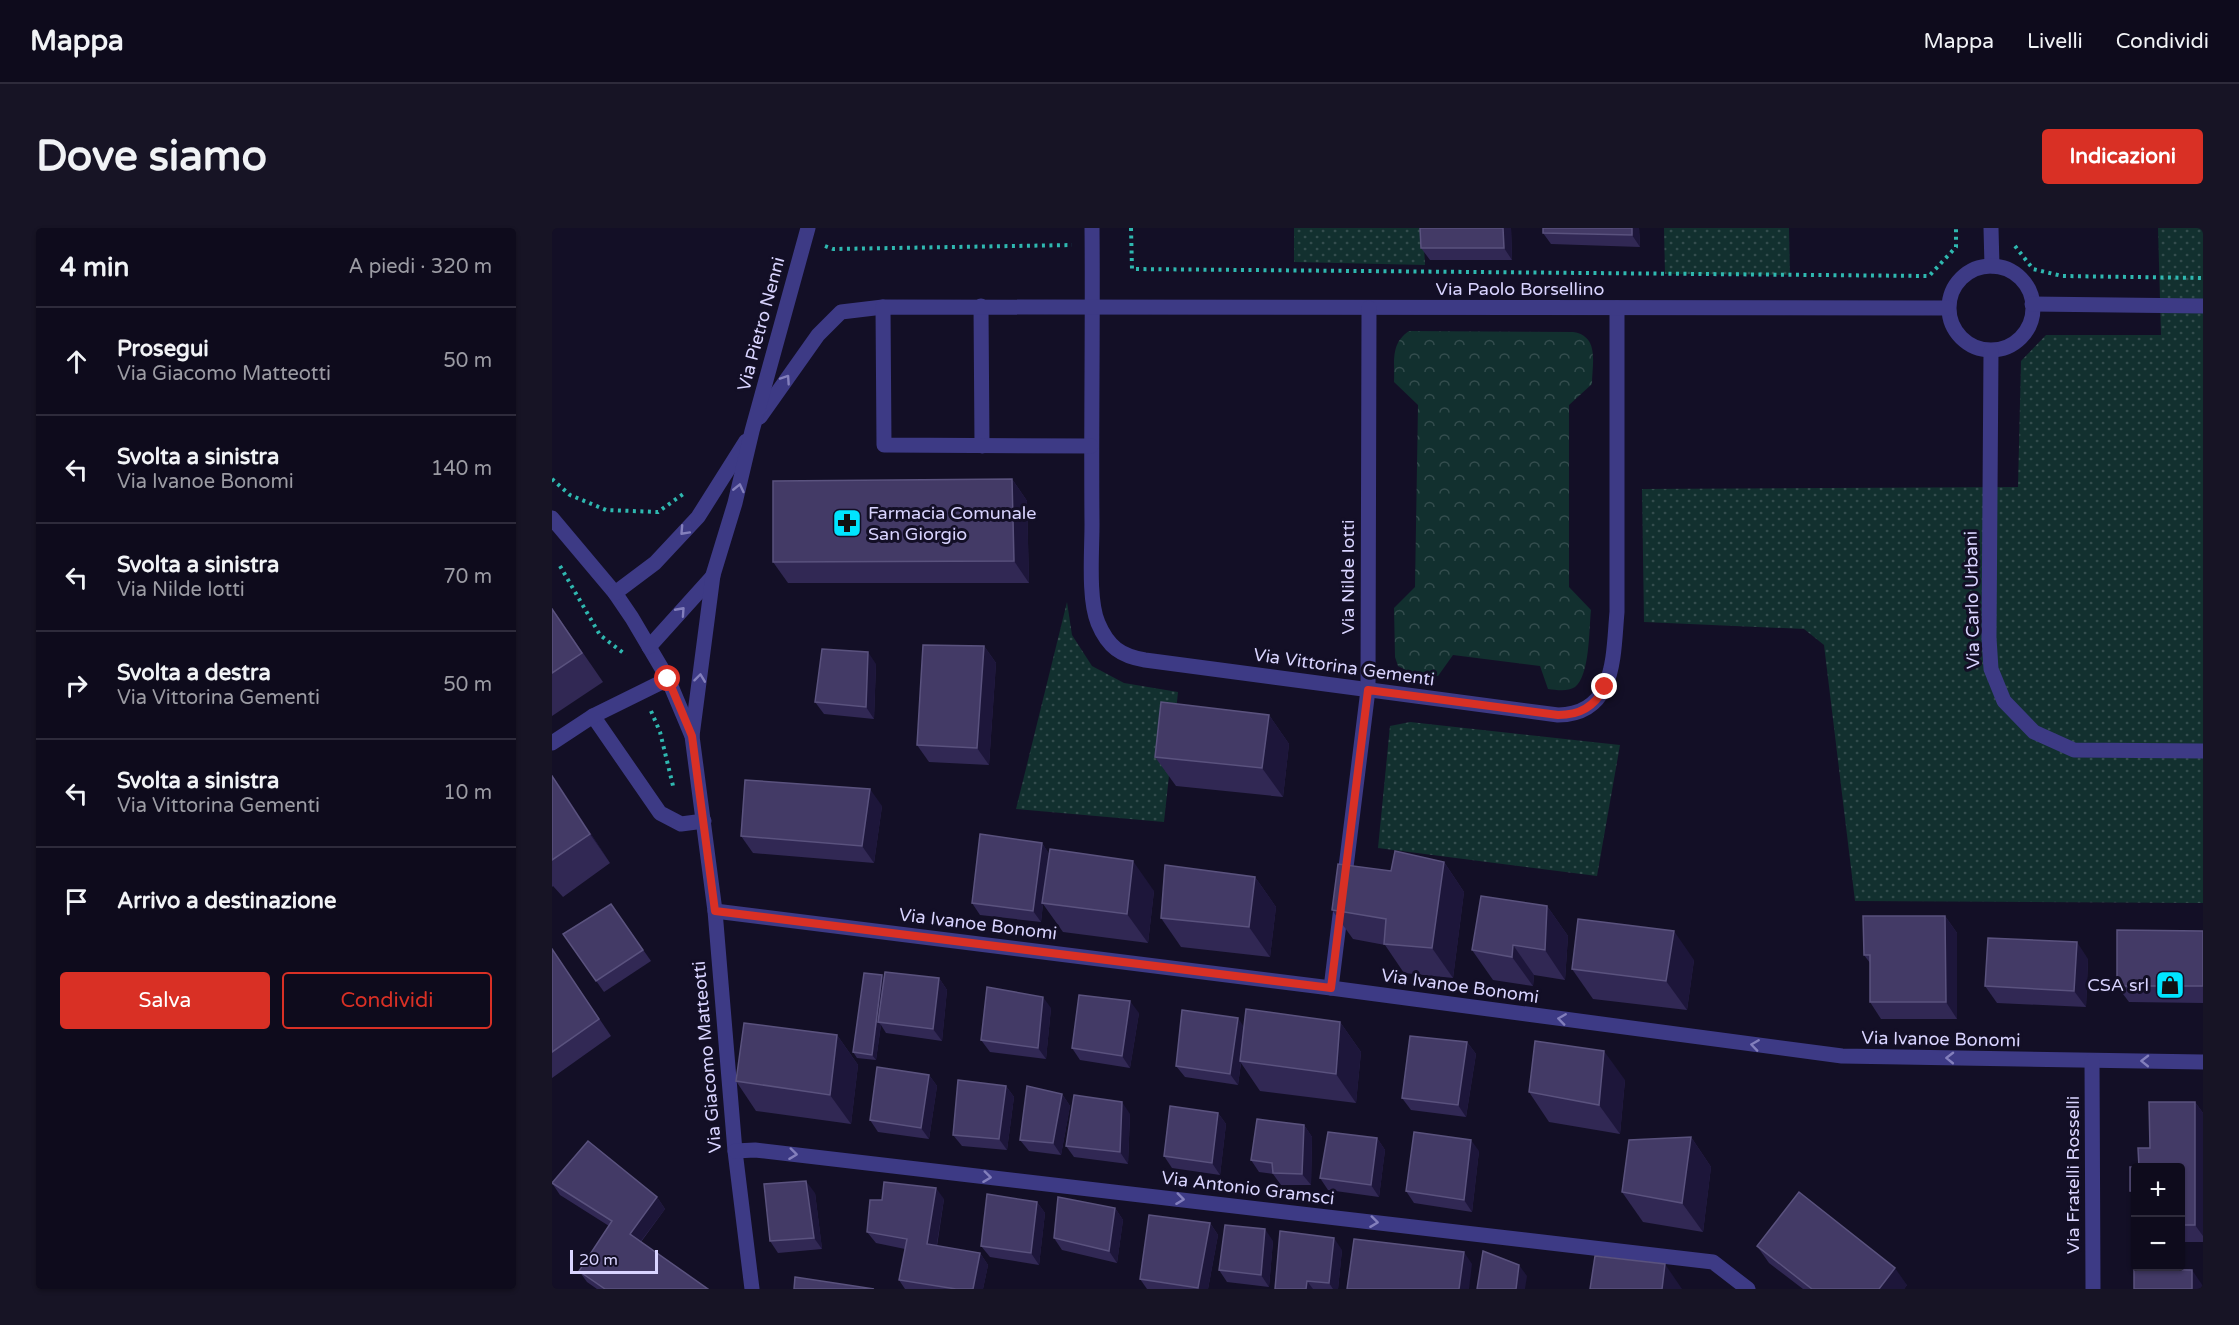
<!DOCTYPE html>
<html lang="it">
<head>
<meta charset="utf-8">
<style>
	:root { --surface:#0e0b1c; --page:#171425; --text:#f1f3f6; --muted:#9b9ba3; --line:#2e2b3b; --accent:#d93025 }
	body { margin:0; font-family:"Varela Round",sans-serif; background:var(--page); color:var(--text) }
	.controls { position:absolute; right:18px; bottom:18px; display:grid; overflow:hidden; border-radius:6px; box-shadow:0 2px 4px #0004 }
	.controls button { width:54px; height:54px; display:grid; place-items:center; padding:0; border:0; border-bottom:2px solid var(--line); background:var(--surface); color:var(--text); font:30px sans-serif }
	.scale { position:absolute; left:18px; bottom:15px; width:88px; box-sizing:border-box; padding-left:6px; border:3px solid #d9d4ff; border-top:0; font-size:16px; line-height:21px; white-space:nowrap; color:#d9d4ff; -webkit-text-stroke:4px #130f26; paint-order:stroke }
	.stop { position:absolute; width:18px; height:18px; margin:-14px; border:4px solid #d93025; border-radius:50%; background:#fff }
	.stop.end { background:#d93025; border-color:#fff; box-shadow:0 2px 6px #0008 }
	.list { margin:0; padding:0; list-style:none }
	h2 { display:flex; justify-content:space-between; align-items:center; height:78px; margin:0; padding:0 24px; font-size:26px }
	h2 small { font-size:20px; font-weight:400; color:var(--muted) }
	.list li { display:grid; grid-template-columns:39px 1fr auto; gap:18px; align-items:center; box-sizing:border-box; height:108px; padding:0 24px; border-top:2px solid var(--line) }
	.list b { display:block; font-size:22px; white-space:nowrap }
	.list p { margin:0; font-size:20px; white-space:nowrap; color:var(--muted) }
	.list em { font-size:20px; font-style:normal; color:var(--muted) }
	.actions { display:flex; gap:12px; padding:18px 24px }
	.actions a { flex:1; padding:14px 0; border:2px solid var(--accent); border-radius:6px; text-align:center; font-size:21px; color:var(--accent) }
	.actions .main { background:var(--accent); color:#fff }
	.icon { flex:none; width:33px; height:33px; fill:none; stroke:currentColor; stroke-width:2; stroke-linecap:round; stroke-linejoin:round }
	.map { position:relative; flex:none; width:1651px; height:1061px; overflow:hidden; border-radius:6px }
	header { display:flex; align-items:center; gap:36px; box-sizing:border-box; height:84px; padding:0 30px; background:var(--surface); border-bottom:2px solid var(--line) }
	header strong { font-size:28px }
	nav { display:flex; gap:33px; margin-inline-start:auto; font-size:21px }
	.intro { display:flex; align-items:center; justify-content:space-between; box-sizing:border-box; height:144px; padding:0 36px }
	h1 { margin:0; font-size:42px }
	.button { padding:15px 27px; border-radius:6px; background:var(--accent); color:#fff; font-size:21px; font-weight:700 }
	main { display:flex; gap:36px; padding:0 36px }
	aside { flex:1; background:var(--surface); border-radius:6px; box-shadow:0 2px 4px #0004 }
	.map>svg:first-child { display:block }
	.grass { fill:url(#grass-dots) }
	.forest { fill:url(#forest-crowns) }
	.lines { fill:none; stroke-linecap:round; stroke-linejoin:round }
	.path { stroke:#2fb8b0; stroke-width:4; stroke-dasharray:3 4.5; stroke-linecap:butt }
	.minor { stroke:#3d3a85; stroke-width:15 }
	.wall { fill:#312854 }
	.shaded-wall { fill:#1d163a }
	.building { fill:#433a66; stroke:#5a527e; stroke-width:1.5 }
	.oneway { stroke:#837fbc }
	.route { stroke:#d93025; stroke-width:8 }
	.labels { text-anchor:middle; stroke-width:6; stroke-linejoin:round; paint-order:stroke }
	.street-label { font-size:18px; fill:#d9d4ff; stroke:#130f26 }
	.poi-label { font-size:18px; fill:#d9d4ff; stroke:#130f26; text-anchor:start }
</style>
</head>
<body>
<header>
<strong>Mappa</strong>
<nav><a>Mappa</a><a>Livelli</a><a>Condividi</a></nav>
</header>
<div class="intro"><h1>Dove siamo</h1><a class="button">Indicazioni</a></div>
<main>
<aside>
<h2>4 min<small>A piedi · 320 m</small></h2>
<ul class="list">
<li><svg class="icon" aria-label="ahead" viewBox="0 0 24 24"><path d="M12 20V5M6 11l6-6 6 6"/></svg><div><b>Prosegui</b><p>Via Giacomo Matteotti</p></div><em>50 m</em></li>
<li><svg class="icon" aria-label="left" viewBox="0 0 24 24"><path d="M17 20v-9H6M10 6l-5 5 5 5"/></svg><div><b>Svolta a sinistra</b><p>Via Ivanoe Bonomi</p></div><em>140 m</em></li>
<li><svg class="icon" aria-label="left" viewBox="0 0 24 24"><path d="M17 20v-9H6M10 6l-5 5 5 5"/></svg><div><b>Svolta a sinistra</b><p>Via Nilde Iotti</p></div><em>70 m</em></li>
<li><svg class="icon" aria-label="right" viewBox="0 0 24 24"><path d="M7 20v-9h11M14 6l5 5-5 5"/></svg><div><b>Svolta a destra</b><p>Via Vittorina Gementi</p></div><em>50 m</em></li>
<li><svg class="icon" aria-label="left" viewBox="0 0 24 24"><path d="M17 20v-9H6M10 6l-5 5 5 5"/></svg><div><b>Svolta a sinistra</b><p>Via Vittorina Gementi</p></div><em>10 m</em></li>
<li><svg class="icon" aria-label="arrive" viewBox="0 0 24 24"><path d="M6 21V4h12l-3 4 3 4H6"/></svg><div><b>Arrivo a destinazione</b></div></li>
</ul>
<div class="actions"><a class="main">Salva</a><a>Condividi</a></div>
</aside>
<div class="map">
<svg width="1651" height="1061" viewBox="0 0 1651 1061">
	<defs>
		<pattern id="grass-dots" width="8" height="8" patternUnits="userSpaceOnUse" patternTransform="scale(1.5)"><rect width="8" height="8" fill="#12302f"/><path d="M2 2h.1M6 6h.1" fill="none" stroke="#344d4e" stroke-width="1.8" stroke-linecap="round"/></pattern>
		<pattern id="forest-crowns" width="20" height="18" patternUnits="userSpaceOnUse" patternTransform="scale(1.5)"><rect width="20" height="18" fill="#12302f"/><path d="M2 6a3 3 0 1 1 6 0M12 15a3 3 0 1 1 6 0" fill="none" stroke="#344d4e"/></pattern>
	</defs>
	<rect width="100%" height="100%" fill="#130f26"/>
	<!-- grass -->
	<g class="grass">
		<polygon points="742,0 871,0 873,37 742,34"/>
		<polygon points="1112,0 1237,0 1238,47 1113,46"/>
		<polygon points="1606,0 1651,0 1651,675 1303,673 1272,417 1252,401 1092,394 1090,261 1466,259 1469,133 1494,107 1609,107"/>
		<polygon points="515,374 520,407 540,438 572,455 626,464 612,594 464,581"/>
		<polygon points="858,494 1068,517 1045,648 826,620 838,498"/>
	</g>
	<!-- forest -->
	<path class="forest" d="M857,103l164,1c27,4 19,32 19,52l-23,21v182l22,23c-2,18 -1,66 -16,77 -8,5 -18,3 -27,2l-8,-23 -87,-11 -15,21 -28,-4 -12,-6 -3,-9 -1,-49 21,-21 3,-182 -24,-23c1,-21 -4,-38 15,-51z"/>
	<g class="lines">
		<!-- path -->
		<g class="path">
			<polyline points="579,0 580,41 1377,48 1404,19 1404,0"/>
			<polyline points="273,18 281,21 520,17"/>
			<polyline points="1463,18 1481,41 1510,48 1651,50"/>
			<polyline points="0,251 18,267 54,282 106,284 134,264"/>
			<polyline points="8,338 48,407 74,427"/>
			<polyline points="99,483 108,504 122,562"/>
		</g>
		<!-- minor -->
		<g class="minor">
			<path d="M540,0c1,99 -1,197 0,296 0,28 -4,75 6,99 10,24 23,33 47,37l413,55c58,-1 55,-59 59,-103v-304"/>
			<polyline points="1439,0 1440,38"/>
			<circle cx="1439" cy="80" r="42"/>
			<polyline points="1480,76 1651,78"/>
			<polyline points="429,78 430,218"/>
			<polyline points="1439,123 1437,410 1439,441 1452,473 1482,504 1522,522 1651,523"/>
			<polyline points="208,189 266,107 289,84 331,79"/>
			<polyline points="539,218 332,217 331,79 1396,80"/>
			<polyline points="0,290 63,365 80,390 116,451 140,508 163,683 183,923 200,1061"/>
			<polyline points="63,365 103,335 146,289 194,213"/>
			<polyline points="97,419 161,348"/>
			<polyline points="41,488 108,585 129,596 152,593"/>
			<polyline points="140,508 161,347 183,275 200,203 256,0"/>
			<polyline points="0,515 41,488 116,451"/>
			<polyline points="163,683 779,760 1290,828 1651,834"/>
			<polyline points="779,760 816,462 817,80"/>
			<polyline points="1540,833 1541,1061"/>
			<polyline points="183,923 203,922 1161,1034 1196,1061"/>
		</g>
	</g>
	<!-- wall -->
	<g class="wall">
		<polygon points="959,0 960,32 878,32 869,20"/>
		<polygon points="1087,0 1088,19 999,16 991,5"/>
		<polygon points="460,251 475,273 477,355 236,355 221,334"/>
		<polygon points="0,380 51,454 0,488"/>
		<polygon points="432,418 444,435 437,537 377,534 365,517"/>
		<polygon points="324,436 322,491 272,486 263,474"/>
		<polygon points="717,487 737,516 731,569 624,558 603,529"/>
		<polygon points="0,547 58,635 11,669 1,658 0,659"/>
		<polygon points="330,578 322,635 201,625 189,608"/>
		<polygon points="490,615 497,626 602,663 596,715 511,704 491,676 489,694 428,687 420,675"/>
		<polygon points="892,634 912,664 901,750 852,745 833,717 801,711 780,682 839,643"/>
		<polygon points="703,649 724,679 718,729 629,719 609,690"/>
		<polygon points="59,676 99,733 52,764 11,706"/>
		<polygon points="995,678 1016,708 1013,752 982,747 981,758 941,752 920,722"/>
		<polygon points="1393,688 1405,705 1405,791 1329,791 1318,774 1318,735 1312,727"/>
		<polygon points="1651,703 1651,775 1577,774 1565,758"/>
		<polygon points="0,721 59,808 0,850"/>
		<polygon points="1536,731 1534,779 1445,775 1433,758"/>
		<polygon points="1142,732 1135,782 1041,771 1020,741"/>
		<polygon points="387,750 395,762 390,813 334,805 329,797 324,832 305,830 301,824 332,751"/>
		<polygon points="499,780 494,831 438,824 429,812"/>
		<polygon points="587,785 578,840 528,832 520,820"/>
		<polygon points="788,794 809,824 804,875 708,863 689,835 686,857 633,849 624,838 692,799"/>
		<polygon points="285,807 306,837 299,896 204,883 184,853"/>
		<polygon points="915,814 924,826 914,889 859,882 850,870"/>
		<polygon points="377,847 385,858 377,911 326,904 318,892"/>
		<polygon points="1073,852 1068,906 997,894 977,864"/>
		<polygon points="454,858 462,869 455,922 410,918 401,907"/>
		<polygon points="510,866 518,878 509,927 477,923 468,912"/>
		<polygon points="1643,874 1651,885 1651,1014 1629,1014 1629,939 1584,970 1578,963 1587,939 1598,920"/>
		<polygon points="666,885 674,896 668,947 620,940 612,928"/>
		<polygon points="578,886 576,936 522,929 514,918"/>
		<polygon points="752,897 760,909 759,957 729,957 721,946 707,944 699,932"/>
		<polygon points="1139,909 1159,939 1151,1004 1091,994 1070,964"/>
		<polygon points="825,910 833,922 827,969 776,962 768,950"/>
		<polygon points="927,923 920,984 862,975 854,963"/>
		<polygon points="0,955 105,969 113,981 89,1014 156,1061 45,1061 35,1054 27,1043 57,998 8,967"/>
		<polygon points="263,965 270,1021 226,1025 218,1013"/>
		<polygon points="392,971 385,1018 428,1025 436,1037 431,1061 353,1061 347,1052 353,1021 324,1015 315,1004"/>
		<polygon points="485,974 493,985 487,1037 438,1029 429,1018"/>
		<polygon points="563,980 571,992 565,1035 510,1022 502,1010"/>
		<polygon points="658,995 666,1007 656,1061 595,1061 588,1051"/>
		<polygon points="721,1013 717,1059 675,1054 667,1042"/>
		<polygon points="1205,1018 1355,1057 1352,1061 1251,1061 1217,1035"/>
		<polygon points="790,1022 786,1061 723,1061"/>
	</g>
	<!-- shaded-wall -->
	<g class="shaded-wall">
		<polygon points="951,0 959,0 960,32 952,20"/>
		<polygon points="1080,0 1087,0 1088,19 1080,7"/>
		<polygon points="460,251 475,273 477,355 462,333"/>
		<polygon points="432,418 444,435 437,537 425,520"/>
		<polygon points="316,424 324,436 322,491 314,479"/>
		<polygon points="717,487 737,516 731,569 710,540"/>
		<polygon points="0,547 8,558 58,635 38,606 0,548"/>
		<polygon points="318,561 330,578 322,635 310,618"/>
		<polygon points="490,615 498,627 490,675 491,676 489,694 481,683"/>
		<polygon points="581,633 602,663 596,715 575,686"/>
		<polygon points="892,634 912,664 901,750 880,720"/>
		<polygon points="703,649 724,679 718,729 697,699"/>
		<polygon points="995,678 1016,708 1013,752 993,722"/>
		<polygon points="1393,688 1405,705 1405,791 1394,774"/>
		<polygon points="1122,703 1142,732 1135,782 1114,753"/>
		<polygon points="1525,714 1536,731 1534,779 1522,763"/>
		<polygon points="961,717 982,747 981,758 960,729"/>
		<polygon points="330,747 334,753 326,794 329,797 324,832 320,827"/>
		<polygon points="387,750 395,762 390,813 381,801"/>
		<polygon points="491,769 499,780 494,831 486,820"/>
		<polygon points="578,773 587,785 578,840 570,828"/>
		<polygon points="686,790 694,802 688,833 689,835 686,857 678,846"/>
		<polygon points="788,794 809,824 804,875 784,846"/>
		<polygon points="285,807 306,837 299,896 278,867"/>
		<polygon points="915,814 924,826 914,889 906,877"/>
		<polygon points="1052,823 1073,852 1068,906 1047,877"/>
		<polygon points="377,847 385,858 377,911 369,900"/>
		<polygon points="454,858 462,869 455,922 447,911"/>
		<polygon points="510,866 518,878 509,927 501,915"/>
		<polygon points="570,874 578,886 576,936 568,924"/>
		<polygon points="1643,874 1651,885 1651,1008 1643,997"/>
		<polygon points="666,885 674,896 668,947 660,935"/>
		<polygon points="752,897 760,909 759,957 750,946"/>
		<polygon points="1139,909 1159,939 1151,1004 1130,975"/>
		<polygon points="825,910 833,922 827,969 819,957"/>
		<polygon points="919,912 927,923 920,984 912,972"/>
		<polygon points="254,953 263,965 270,1021 262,1010"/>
		<polygon points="384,960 392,971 383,1027 375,1016"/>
		<polygon points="105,969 113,981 86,1017 78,1006"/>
		<polygon points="485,974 493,985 487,1037 479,1025"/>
		<polygon points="563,980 571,992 565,1035 557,1023"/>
		<polygon points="658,995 666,1007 656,1061 647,1061 646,1060"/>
		<polygon points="713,1001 721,1013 717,1059 709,1047"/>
		<polygon points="782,1010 790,1022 786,1061 781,1061 777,1055"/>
		<polygon points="912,1024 920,1036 917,1061 907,1061"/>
		<polygon points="428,1025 436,1037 431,1061 421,1061"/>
		<polygon points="1113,1036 1130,1061 1110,1061"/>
		<polygon points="967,1037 975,1048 973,1061 964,1061"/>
		<polygon points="1343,1040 1355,1057 1352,1061 1327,1061"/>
		<polygon points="1640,1042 1651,1058 1651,1061 1640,1061"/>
		<polygon points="755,1053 761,1061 754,1061"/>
	</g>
	<!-- building -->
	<g class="building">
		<polygon points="868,0 951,0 952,20 869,20"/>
		<polygon points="991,0 1080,0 1080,7 991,5"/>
		<polygon points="460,251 462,333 221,334 221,253"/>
		<polygon points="0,381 30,425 0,445"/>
		<polygon points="371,417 432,418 425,520 365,517"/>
		<polygon points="270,421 316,424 314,479 263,474"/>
		<polygon points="609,474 717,487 710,540 603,529"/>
		<polygon points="0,548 38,606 0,632"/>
		<polygon points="193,552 318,561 310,618 189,608"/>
		<polygon points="428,606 490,615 481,683 420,675"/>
		<polygon points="498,621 581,633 575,686 490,675"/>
		<polygon points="843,623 892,634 880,720 832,716 834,691 780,682 786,636 839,643"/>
		<polygon points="613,637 703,649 697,699 609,690"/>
		<polygon points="929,668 995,678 993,722 961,717 960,729 920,722"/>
		<polygon points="59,676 91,722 44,753 11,706"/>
		<polygon points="1311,688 1393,688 1394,774 1318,774 1318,727 1312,727"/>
		<polygon points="1026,691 1122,703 1114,753 1020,741"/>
		<polygon points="1565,702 1651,703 1651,758 1565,758"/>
		<polygon points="1436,710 1525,714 1522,763 1433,758"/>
		<polygon points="0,721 47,791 0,824"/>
		<polygon points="333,744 387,750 381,801 326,794"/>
		<polygon points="312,745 330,747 320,827 301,824"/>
		<polygon points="435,759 491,769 486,820 429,812"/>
		<polygon points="527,767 578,773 570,828 520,820"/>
		<polygon points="694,781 788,794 784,846 688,833"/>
		<polygon points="630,782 686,790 678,846 624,838"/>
		<polygon points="192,795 285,807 278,867 184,853"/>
		<polygon points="858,808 915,814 906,877 850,870"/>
		<polygon points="983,813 1052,823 1047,877 977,864"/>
		<polygon points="325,839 377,847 369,900 318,892"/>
		<polygon points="406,852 454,858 447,911 401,907"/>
		<polygon points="475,858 510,866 501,915 468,912"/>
		<polygon points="522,867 570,874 568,924 514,918"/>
		<polygon points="1597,874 1643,874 1643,997 1629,997 1629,939 1584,939 1584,963 1578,963 1578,939 1587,939 1586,920 1598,920"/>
		<polygon points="618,878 666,885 660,935 612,928"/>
		<polygon points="705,891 752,897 750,946 721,945 720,935 699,932"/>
		<polygon points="776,904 825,910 819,957 768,950"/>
		<polygon points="862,904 919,912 912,972 854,963"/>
		<polygon points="1139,909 1130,975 1070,964 1077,912"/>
		<polygon points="36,913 105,969 78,1006 156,1061 53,1061 27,1043 60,993 0,955"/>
		<polygon points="254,953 262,1010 218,1013 212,956"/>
		<polygon points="332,954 384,960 375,1016 428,1025 421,1061 404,1061 347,1052 355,1011 315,1004 318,972 330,972"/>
		<polygon points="1247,964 1343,1040 1327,1061 1260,1061 1205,1018"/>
		<polygon points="435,966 485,974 479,1025 429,1018"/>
		<polygon points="506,969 563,980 557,1023 502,1010"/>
		<polygon points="597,987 658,995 646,1060 588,1051"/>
		<polygon points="673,997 713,1001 709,1047 667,1042"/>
		<polygon points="728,1003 782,1010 777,1055 755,1053 754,1061 723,1061"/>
		<polygon points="802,1011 912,1024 907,1061 795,1061"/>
		<polygon points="931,1023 967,1037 964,1061 925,1061"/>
		<polygon points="1043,1028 1113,1036 1110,1061 1038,1061"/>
		<polygon points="1582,1041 1640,1042 1640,1061 1582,1061"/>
		<polygon points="243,1049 322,1061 242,1061"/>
	</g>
	<!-- one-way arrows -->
	<defs><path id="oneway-chevron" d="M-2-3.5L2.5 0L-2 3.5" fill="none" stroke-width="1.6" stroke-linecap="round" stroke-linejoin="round" transform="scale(1.5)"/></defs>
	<g class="oneway">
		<use href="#oneway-chevron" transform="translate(234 151) rotate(-56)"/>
		<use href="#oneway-chevron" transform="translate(187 260) rotate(-77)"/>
		<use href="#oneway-chevron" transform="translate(132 303) rotate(133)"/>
		<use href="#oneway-chevron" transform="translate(129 383) rotate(-48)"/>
		<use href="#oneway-chevron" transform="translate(148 450) rotate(-83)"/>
		<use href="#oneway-chevron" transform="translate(1010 791) rotate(-172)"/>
		<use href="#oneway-chevron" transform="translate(1203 817) rotate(-172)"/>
		<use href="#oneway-chevron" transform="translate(1398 830) rotate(-179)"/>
		<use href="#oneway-chevron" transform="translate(1593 833) rotate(-179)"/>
		<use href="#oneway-chevron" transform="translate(241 926) rotate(7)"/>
		<use href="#oneway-chevron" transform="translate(435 949) rotate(7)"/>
		<use href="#oneway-chevron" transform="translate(628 971) rotate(7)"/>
		<use href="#oneway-chevron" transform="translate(822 994) rotate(7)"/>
	</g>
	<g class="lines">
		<!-- route -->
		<path class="route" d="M116,451l24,57 23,175 616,77 37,-298 190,25c22,0 36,-8 47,-28"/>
	</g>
	<!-- icons -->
	<defs>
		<g id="pharmacy-square" transform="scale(1.5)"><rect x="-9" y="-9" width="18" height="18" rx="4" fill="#00e5ff" stroke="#130f26"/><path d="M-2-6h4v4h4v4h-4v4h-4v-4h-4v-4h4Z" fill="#111"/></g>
		<g id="shop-square" transform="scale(1.5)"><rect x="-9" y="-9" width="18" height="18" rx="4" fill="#00e5ff" stroke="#130f26"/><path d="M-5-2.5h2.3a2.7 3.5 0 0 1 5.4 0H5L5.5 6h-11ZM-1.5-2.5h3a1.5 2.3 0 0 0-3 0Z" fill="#111"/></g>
	</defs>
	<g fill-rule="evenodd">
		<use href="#pharmacy-square" x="295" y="295"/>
		<use href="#shop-square" x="1618" y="757"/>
	</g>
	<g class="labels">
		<!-- street labels -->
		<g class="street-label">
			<text x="968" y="67">Via Paolo Borsellino</text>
			<text transform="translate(209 96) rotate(-75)" y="6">Via Pietro Nenni</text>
			<text transform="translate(796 349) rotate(-90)" y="6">Via Nilde Iotti</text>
			<text transform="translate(1420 372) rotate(-91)" y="6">Via Carlo Urbani</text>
			<text transform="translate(792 439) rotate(8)" y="6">Via Vittorina Gementi</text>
			<text transform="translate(426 696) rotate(7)" y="6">Via Ivanoe Bonomi</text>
			<text transform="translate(908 758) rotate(8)" y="6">Via Ivanoe Bonomi</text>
			<text transform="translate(1389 811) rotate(1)" y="6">Via Ivanoe Bonomi</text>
			<text transform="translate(155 829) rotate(-95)" y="6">Via Giacomo Matteotti</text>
			<text transform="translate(1521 947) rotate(-90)" y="6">Via Fratelli Rosselli</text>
			<text transform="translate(696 960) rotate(7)" y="6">Via Antonio Gramsci</text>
		</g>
		<!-- poi labels -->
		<g class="poi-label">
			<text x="316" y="291">Farmacia Comunale<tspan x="316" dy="21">San Giorgio</tspan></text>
			<text x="1597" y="763" text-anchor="end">CSA srl</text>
		</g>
	</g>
</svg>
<div class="controls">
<button>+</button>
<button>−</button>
</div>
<div class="scale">20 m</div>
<div class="stop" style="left:116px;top:451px"></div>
<div class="stop end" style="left:1053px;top:459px"></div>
</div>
</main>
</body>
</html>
